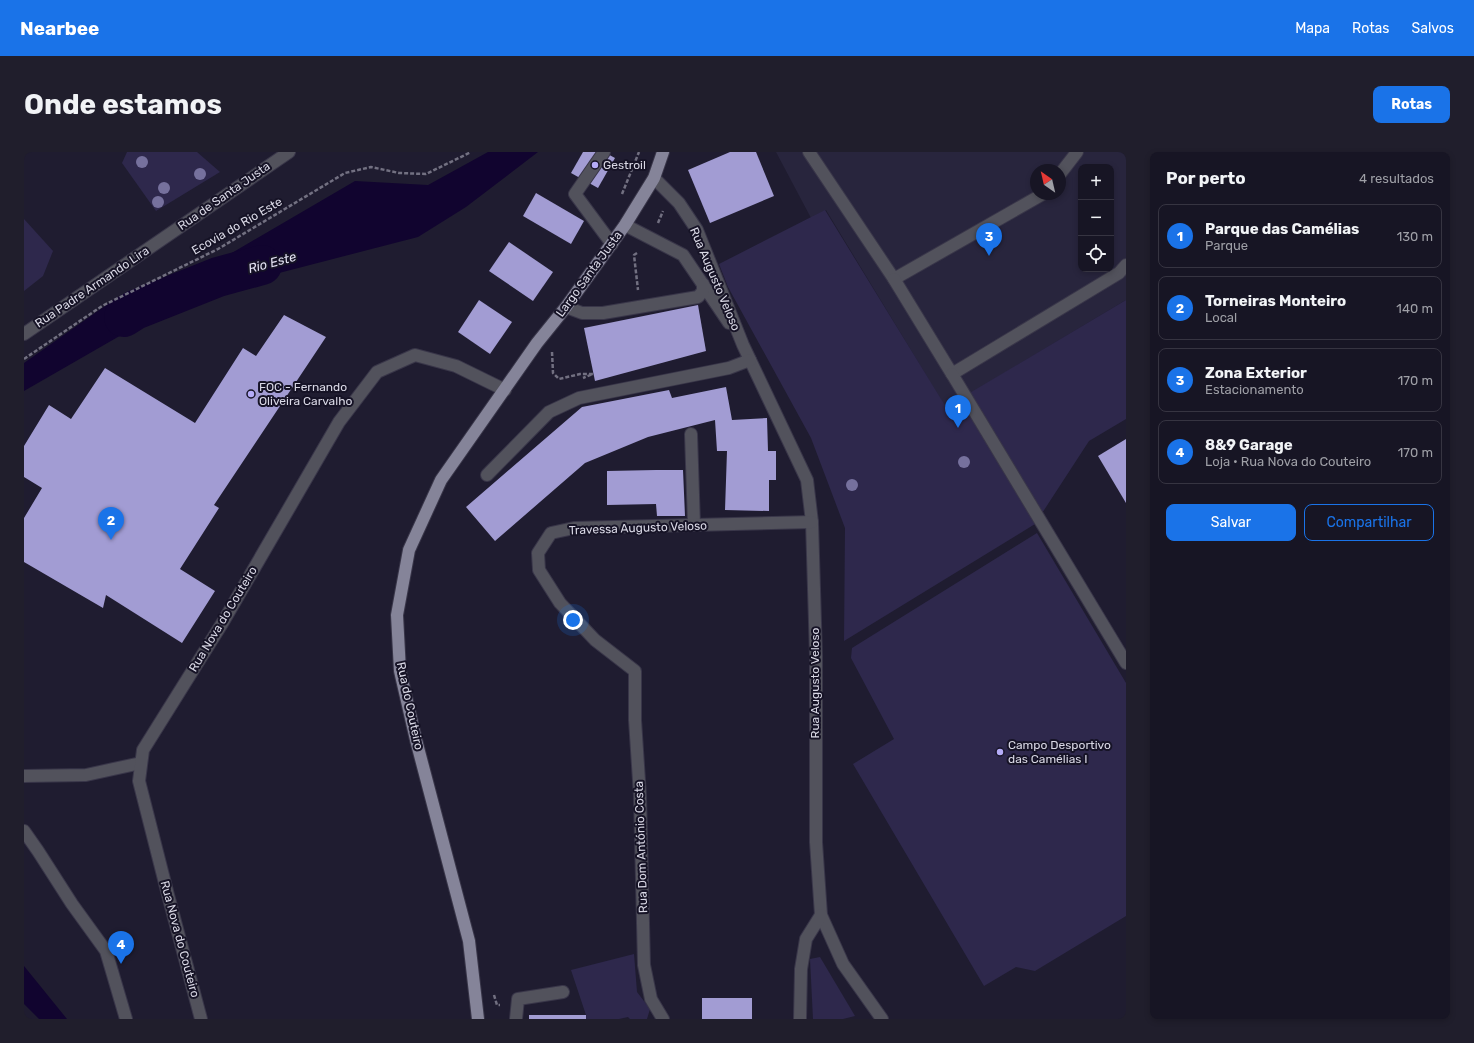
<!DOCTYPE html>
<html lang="pt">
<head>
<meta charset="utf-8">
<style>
	:root { --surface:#171524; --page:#201e2c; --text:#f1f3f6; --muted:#9e9fa6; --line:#363441; --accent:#1a73e8 }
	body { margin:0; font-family:Rubik,sans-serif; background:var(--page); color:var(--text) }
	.controls { position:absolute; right:12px; top:12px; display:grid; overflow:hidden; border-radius:8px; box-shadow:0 2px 6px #0003 }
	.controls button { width:36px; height:36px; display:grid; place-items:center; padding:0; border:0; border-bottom:1px solid var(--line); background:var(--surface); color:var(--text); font:20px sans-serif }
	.compass { position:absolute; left:1006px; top:12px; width:36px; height:36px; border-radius:50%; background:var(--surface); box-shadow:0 2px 6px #0003; rotate:326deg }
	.you { position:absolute; left:549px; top:468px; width:14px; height:14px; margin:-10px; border:3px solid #fff; border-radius:50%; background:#1a73e8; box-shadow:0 0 0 6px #1a73e833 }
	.badge { display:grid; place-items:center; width:26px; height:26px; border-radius:50%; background:var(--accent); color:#fff; font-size:13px; font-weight:700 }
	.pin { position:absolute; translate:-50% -33px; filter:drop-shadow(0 1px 2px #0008) }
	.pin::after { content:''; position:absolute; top:21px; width:14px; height:12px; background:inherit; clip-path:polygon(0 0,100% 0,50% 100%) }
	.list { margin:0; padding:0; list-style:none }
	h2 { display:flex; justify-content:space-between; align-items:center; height:52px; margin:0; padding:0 16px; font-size:17px }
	h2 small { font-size:13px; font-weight:400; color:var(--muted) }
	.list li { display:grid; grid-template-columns:26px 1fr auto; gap:12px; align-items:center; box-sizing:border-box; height:64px; margin:0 8px 8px; padding:0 8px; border:1px solid var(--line); border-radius:8px }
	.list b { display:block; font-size:15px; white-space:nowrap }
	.list p { margin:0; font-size:13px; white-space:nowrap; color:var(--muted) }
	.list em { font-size:13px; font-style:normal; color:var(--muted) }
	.actions { display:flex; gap:8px; padding:12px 16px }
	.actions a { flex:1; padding:9px 0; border:1px solid var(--accent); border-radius:8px; text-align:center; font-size:14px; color:var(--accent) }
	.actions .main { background:var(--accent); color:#fff }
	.icon { flex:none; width:22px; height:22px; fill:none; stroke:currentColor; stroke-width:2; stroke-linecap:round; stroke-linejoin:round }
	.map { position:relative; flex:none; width:1102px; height:867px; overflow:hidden; border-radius:8px }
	header { display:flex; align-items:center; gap:24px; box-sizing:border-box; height:56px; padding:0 20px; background:var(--accent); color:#fff }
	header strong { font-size:19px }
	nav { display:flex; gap:22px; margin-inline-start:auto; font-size:14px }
	.intro { display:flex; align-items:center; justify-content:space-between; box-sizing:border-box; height:96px; padding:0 24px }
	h1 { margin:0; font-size:28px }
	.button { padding:10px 18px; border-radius:8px; background:var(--accent); color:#fff; font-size:14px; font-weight:700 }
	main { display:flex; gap:24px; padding:0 24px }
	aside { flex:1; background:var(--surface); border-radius:8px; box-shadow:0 2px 6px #0003 }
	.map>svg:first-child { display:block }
	.built { fill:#28253d; fill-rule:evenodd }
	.green { fill:#2e284c }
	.water { fill:#11042f }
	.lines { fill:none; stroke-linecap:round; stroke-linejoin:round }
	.river { stroke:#11042f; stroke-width:40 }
	.building { fill:#a29cd3 }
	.minor-casing { stroke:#393649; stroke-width:14 }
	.major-casing { stroke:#393649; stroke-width:14 }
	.path { stroke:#727081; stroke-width:2.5; stroke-dasharray:4 2; stroke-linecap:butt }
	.minor { stroke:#52525c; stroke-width:12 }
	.major { stroke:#858499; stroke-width:12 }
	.tree { fill:#76719d }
	.poi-dot { fill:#b5acf8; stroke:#161326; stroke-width:1.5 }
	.labels { text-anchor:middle; stroke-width:4; stroke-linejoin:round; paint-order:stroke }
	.poi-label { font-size:12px; fill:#d9d8e5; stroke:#161326; text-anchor:start }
	.street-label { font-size:12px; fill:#d9d8e5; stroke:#161326 }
	.water-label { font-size:13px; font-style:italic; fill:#e2e1f1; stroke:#161326 }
</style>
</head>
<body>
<header>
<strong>Nearbee</strong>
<nav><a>Mapa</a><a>Rotas</a><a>Salvos</a></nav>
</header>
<div class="intro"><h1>Onde estamos</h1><a class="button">Rotas</a></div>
<main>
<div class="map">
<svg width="1102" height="867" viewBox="0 0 1102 867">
	<rect width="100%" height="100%" fill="#1f1c30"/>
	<!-- built -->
	<path class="built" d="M752,0h350v148l-180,108 -120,-198 -15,8zM1057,15h30v102h-30zM1012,18h24v24h-24z"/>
	<!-- green -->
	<g class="green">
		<polygon points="103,0 173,0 196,20 132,59 98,11"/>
		<polygon points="801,58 922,255 1102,148 1102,267 1065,289 1011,372 820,489 821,376 787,286 704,135 695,112"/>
		<polygon points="0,67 29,99 19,124 0,139"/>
		<polygon points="1013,381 1102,531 1102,764 1011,819 992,815 960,834 829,612 870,587 827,506 828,496"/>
		<polygon points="610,802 613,840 626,857 623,867 606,867 604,865 595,867 562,867 562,863 547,818"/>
		<polygon points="796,805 831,864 819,867 789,867 786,807"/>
	</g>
	<!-- water -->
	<g class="water">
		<polygon points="464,0 514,0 442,55 394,85 193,137 177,119 331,29 404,33"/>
		<polygon points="138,129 146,134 153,151 0,239 0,211 88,149"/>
		<polygon points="0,814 43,867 15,867 0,852"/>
	</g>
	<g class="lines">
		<!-- river -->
		<polyline class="river" points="100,165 111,158 194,125 238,113"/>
	</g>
	<!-- building -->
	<g class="building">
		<polygon points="559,0 580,0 591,6 574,36 547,21"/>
		<polygon points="706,0 732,0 750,44 686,71 664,18"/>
		<polygon points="512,41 560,69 547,92 499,64"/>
		<polygon points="485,90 529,120 509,149 465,119"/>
		<polygon points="455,148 488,170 466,202 434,180"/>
		<polygon points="674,153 682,199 571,229 560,176"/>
		<polygon points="260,163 302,185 190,353 195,356 156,417 191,439 158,491 82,443 79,456 0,410 0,366 18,336 0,325 0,294 25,253 47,267 81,216 171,271 219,196 232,204"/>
		<polygon points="702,235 708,268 743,266 744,299 752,299 752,328 745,328 745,359 701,358 703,299 693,299 691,268 624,285 561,311 471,389 442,355 558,255 645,238 648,246"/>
		<polygon points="1102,287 1102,351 1074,304"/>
		<polygon points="632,318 659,318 661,364 633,364 632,352 583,353 583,319"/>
		<rect x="678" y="846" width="50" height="21"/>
		<rect x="505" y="863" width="57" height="4"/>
	</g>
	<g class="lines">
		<!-- minor casing -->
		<g class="minor-casing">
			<g id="minor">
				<polyline points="580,0 551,42 588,92"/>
				<polyline points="785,0 870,127 1019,42"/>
				<polyline points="1036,22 1053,0"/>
				<polyline points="630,26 655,51 673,78 719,193 783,328 788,370 792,504 792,690 797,763 819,812 858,867"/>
				<polyline points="601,73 659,103 705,171"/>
				<polyline points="870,127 928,222 1095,121 1102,113"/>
				<polyline points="542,155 558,161 579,161 674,145 679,139 679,132"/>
				<polyline points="0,182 265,0"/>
				<polyline points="928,222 1102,511"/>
				<polyline points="667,282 670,373"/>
				<polyline points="463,323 525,260 555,246 705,216 726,208"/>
				<polyline points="0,624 62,623 117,611"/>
				<polyline points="0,679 14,699 48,752 82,799 102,867"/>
				<polyline points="177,867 144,743 115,629 119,598 199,470 315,270 353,220 391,203 432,214 481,238"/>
				<polyline points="492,867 494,847 539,840"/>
				<polyline points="639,867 627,847 620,813 616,644 611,568 611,519 571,488 536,451 515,418 514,401 527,381 550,376 788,370"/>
				<polyline points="776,867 777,817 782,787 797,763"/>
			</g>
		</g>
		<!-- major casing -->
		<g class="major-casing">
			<polyline id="major" points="454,867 445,789 392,588 376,519 373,463 385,398 417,328 513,191 542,155 601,73 630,26 639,0"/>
		</g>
		<!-- path -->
		<g class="path">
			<polyline points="598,42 615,0"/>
			<polyline points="634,71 639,59"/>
			<polyline points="613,101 610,103 614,138"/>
			<polyline points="528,200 529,221 535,227 556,222 569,222 559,226"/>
			<polyline points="0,207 78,154 194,97 321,21 347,15 375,21 402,22 447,0"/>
			<polyline points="470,843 473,853 476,853"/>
		</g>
		<!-- minor -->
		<use href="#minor" class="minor"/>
		<!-- major -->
		<use href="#major" class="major"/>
	</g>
	<!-- trees -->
	<g class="tree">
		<circle cx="118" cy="10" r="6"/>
		<circle cx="176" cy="22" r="6"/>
		<circle cx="140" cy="36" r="6"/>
		<circle cx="134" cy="50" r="6"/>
		<circle cx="940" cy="310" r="6"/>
		<circle cx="828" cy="333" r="6"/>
	</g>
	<!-- markers -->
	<g class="poi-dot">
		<circle cx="571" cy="13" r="4"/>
		<circle cx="227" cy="242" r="4"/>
		<circle cx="976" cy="600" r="4"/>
	</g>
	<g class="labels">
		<!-- poi labels -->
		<g class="poi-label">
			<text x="579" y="17">Gestroil</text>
			<text x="235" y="239">FOC - Fernando<tspan x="235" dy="14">Oliveira Carvalho</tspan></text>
			<text x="984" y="597">Campo Desportivo<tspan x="984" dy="14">das Camélias I</tspan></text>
		</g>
		<!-- street labels -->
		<g class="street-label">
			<text transform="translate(200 44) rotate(-35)" y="4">Rua de Santa Justa</text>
			<text transform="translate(213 74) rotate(-30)" y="4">Ecovia do Rio Este</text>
			<text transform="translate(565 122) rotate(-54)" y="4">Largo Santa Justa</text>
			<text transform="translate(691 127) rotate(67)" y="4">Rua Augusto Veloso</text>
			<text transform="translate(68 135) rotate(-34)" y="4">Rua Padre Armando Lira</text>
			<text transform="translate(614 376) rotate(-2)" y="4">Travessa Augusto Veloso</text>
			<text transform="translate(199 467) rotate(-59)" y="4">Rua Nova do Couteiro</text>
			<text transform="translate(791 531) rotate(-90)" y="4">Rua Augusto Veloso</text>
			<text transform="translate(386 554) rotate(78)" y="4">Rua do Couteiro</text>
			<text transform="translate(617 695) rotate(-92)" y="4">Rua Dom António Costa</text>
			<text transform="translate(156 787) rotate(75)" y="4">Rua Nova do Couteiro</text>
		</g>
		<!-- water labels -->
		<g class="water-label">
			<text transform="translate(248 110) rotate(-15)" y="5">Rio Este</text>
		</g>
	</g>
</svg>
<div class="controls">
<button>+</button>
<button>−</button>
<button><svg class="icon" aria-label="locate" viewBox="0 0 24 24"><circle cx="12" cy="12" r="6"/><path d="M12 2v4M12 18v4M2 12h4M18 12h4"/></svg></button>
</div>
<svg class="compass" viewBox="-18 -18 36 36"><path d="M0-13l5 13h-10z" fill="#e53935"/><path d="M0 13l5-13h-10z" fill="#9e9fa6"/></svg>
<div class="you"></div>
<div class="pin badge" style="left:934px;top:276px">1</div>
<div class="pin badge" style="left:87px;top:388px">2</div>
<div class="pin badge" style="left:965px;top:104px">3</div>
<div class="pin badge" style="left:97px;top:812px">4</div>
</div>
<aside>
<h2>Por perto<small>4 resultados</small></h2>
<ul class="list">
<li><span class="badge">1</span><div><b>Parque das Camélias</b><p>Parque</p></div><em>130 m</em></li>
<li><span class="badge">2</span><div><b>Torneiras Monteiro</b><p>Local</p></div><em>140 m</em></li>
<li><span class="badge">3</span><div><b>Zona Exterior</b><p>Estacionamento</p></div><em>170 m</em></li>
<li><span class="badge">4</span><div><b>8&amp;9 Garage</b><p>Loja · Rua Nova do Couteiro</p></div><em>170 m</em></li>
</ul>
<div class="actions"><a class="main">Salvar</a><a>Compartilhar</a></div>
</aside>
</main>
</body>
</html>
